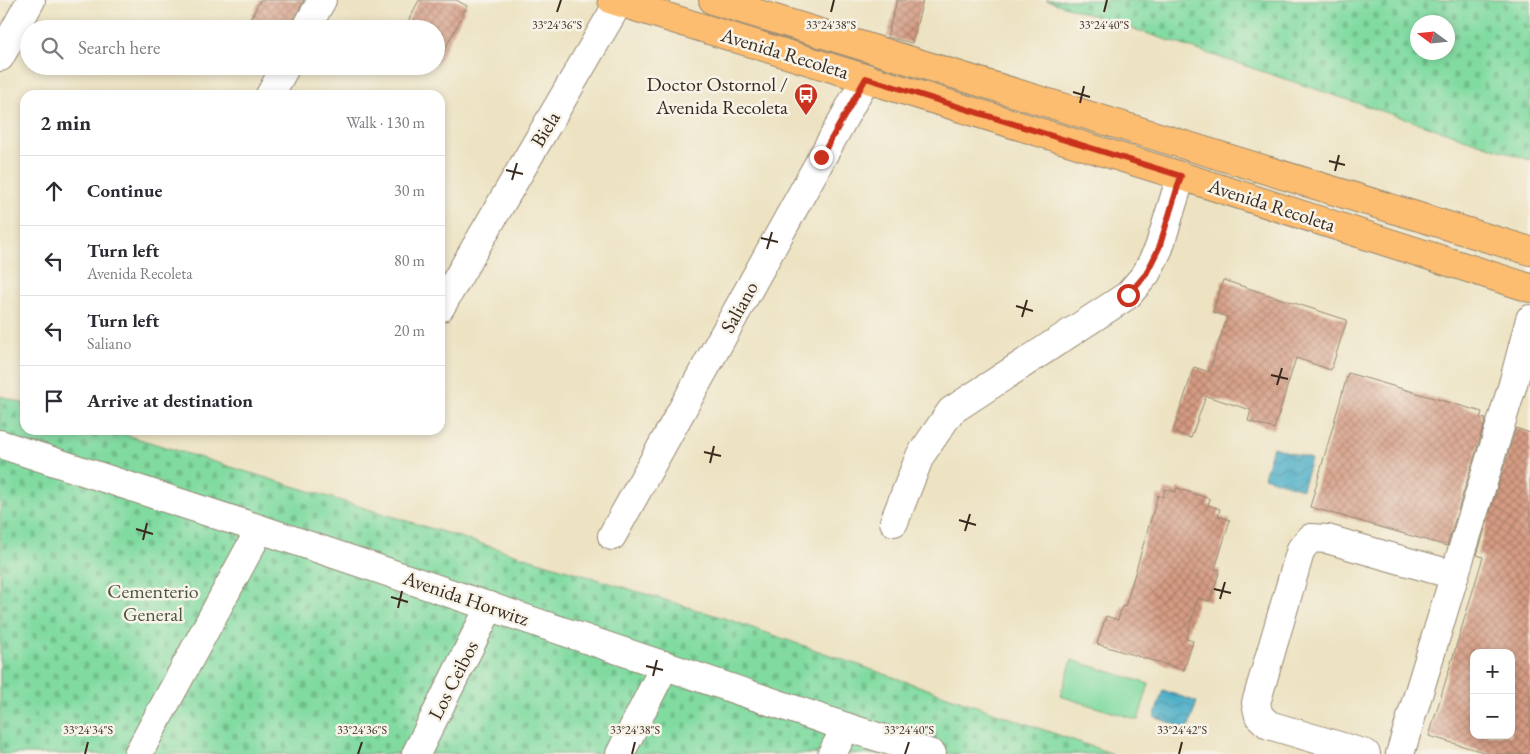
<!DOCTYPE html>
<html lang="en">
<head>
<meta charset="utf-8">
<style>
	:root { --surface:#fff; --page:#f2f2f3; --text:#2b2b33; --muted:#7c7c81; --line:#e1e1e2 }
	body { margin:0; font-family:"EB Garamond",serif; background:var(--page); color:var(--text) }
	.controls { position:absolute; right:15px; bottom:15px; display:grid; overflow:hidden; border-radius:10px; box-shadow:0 2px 8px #0003 }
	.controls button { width:45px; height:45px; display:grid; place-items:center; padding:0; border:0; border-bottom:1px solid var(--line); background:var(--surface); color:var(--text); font:25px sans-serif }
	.compass { position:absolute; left:1410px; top:15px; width:45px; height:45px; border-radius:50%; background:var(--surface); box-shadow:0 2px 8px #0003; rotate:285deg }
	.stop { position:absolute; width:15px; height:15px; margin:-11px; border:4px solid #c8321e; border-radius:50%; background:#fff }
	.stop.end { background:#c8321e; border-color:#fff; box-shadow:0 1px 5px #0008 }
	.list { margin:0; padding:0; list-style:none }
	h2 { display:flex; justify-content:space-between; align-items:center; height:65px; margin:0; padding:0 20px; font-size:21px }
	h2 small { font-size:16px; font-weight:400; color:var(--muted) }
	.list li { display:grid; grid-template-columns:32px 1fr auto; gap:15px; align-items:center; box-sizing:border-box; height:70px; padding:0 20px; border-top:1px solid var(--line) }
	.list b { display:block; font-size:19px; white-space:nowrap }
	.list p { margin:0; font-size:16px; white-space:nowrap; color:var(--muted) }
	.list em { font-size:16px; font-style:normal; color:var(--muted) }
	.icon { flex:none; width:28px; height:28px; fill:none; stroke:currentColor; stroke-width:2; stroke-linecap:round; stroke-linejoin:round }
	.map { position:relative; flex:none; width:1530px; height:754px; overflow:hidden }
	.search { position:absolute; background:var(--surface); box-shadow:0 2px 8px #0003; left:20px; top:20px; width:425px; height:55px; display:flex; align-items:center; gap:12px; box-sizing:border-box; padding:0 18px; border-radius:28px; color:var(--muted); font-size:19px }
	.panel { position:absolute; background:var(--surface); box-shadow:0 2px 8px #0003; left:20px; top:90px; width:425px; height:345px; border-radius:15px }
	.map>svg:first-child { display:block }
	.cemetery { fill:url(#cemetery-stones); stroke:#5e8260; fill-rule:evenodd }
	.pitch { fill:#81dba1; stroke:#5e8260 }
	.water { fill:url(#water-waves); stroke:#416b72 }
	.building { fill:url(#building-cross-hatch); fill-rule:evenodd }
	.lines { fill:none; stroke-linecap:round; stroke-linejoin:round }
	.minor-casing { stroke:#948670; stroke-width:30 }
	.major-casing { stroke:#948670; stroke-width:30 }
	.minor { stroke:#fff; stroke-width:28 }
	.major { stroke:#fcbd6f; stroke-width:28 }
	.route { stroke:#c8321e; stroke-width:6 }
	.ticks { fill:none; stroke:#3b2a1e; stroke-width:2 }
	.labels { text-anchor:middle; stroke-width:5; stroke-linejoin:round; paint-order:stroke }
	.street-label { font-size:20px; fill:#3b2a1e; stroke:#f7f3e8 }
	.poi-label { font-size:20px; fill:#3b2a1e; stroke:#f7f3e8; text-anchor:end }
	.park-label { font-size:20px; fill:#4c563f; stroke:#f7f3e8 }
	.ticks-label { font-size:12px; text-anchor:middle; fill:#3b2a1e; stroke:#f7f3e8; stroke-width:5; stroke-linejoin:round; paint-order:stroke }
</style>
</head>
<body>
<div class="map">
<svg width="1530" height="754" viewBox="0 0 1530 754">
	<defs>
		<pattern id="cemetery-stones" width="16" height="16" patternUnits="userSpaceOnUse" patternTransform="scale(1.25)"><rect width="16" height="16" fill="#81dba1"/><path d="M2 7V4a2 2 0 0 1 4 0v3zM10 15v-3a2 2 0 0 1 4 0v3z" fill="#70bc8a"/></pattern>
		<pattern id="water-waves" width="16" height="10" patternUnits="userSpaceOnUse" patternTransform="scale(1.25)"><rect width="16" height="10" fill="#47acc6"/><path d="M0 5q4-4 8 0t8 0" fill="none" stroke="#3c8ca0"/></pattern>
		<pattern id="building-cross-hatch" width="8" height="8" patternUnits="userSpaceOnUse" patternTransform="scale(1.25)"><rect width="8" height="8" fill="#d59b83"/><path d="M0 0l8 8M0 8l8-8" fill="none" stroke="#ae7f6b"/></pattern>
	</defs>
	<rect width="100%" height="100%" fill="#f7f3e8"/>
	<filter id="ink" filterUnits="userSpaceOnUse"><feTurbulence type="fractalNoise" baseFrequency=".02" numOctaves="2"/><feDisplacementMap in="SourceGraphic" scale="10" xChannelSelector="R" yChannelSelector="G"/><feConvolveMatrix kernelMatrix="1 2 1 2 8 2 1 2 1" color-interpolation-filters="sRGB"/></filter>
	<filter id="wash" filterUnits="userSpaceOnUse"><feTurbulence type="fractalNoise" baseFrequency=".0096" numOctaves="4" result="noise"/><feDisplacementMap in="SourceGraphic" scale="20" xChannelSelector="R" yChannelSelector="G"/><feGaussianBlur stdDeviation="1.12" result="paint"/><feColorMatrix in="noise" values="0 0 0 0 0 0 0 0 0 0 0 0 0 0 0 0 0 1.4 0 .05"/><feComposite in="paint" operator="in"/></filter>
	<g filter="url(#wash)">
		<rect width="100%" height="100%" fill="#ede3c3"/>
		<!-- cemetery -->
		<g class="cemetery">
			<path d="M1046,0h484v160zM1418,22h30v30h-30z"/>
			<polygon points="0,396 25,404 25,430 110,430 727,619 1113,754 0,754"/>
		</g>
		<!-- pitch -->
		<polygon class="pitch" points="1072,660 1149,684 1138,720 1060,696"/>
		<!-- water -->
		<g class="water">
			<polygon points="1273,447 1311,459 1302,489 1264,477"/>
			<polygon points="1163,690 1197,702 1188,729 1154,717"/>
		</g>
		<g id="blocks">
			<!-- building -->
			<g class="building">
				<polygon points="260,0 304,0 292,21 290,29 268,29 250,20"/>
				<polygon points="419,0 456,0 467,6 436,67 434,66 436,66 436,29 404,29"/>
				<polygon points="897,0 923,0 912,43 887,37"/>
				<polygon points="1223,280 1347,320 1331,370 1296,358 1274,429 1248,421 1251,410 1206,396 1191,438 1173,432 1194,367 1209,372 1227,317 1213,312"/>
				<polygon points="1348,373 1482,412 1480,418 1486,419 1447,546 1310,507"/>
				<path d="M1516,428l14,5v321h-40l-61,-18 54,-179 -6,-2zM1474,653h37v82h-37z"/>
				<polygon points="1177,488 1210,499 1208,505 1220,509 1218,516 1230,520 1215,569 1220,570 1210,601 1198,598 1186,639 1193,641 1184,670 1097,644 1106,616 1118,620 1122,606 1125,607 1158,495 1163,497 1165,489 1176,492"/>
			</g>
		</g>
	</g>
	<g filter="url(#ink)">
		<use href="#blocks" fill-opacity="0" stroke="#948670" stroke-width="1"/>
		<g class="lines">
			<!-- minor casing -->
			<g class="minor-casing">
				<g id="minor">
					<polyline points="306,29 322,0"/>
					<polyline points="0,57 31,0"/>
					<polyline points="270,95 286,66"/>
					<polyline points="440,308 619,2"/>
					<polyline points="0,444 260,529 846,727 932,754"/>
					<polyline points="894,522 920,456 951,411 1128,295 1146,274 1159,248 1181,176"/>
					<polyline points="612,536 866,78"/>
					<polyline points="138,754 260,529"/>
					<polyline points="416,754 490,606"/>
					<polyline points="620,754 665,665"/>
					<polyline points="832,754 846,727"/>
					<polyline points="1366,754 1269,725 1259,716 1256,703 1301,549 1311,538 1327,539 1454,575"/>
					<polyline points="1400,754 1513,384 1530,319"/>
				</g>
			</g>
			<!-- major casing -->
			<g class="major-casing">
				<g id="major">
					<polyline points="612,0 1181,176 1530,288"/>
					<polyline points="713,0 1530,251"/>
				</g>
			</g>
			<!-- minor -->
			<use href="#minor" class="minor"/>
			<!-- major -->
			<use href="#major" class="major"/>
		</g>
	</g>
	<g class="lines" filter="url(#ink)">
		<!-- route -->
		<polyline class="route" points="821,157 866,78 1181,176 1159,248 1146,274 1128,295"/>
	</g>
	<!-- ticks -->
	<path class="ticks" d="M557,12l4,-12M831,12l3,-12M1104,12l3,-12M1073,92l17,5M1080,103l4,-17M1329,161l16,4M506,170l17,4M1335,171l4,-16M512,180l5,-17M761,238l17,4M767,249l5,-17M1016,306l17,5M1022,317l5,-17M1271,375l17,4M1277,385l5,-17M704,452l17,4M710,463l4,-17M959,520l17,5M136,529l17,5M965,531l5,-17M143,540l4,-17M1214,589l17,4M391,597l17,5M1220,599l5,-17M398,608l4,-17M646,666l17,4M653,676l4,-16M85,754l3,-12M358,754l4,-12M632,754l3,-12M905,754l4,-12M1179,754l3,-12"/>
	<!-- icons -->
	<defs>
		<g id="bus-pin" transform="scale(1.25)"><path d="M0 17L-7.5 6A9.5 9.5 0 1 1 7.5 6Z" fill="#c8321e" stroke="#f7f3e8"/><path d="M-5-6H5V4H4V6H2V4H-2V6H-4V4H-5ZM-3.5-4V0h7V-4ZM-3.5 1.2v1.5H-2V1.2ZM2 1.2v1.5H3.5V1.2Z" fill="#fff"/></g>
	</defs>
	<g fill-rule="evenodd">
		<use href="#bus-pin" x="806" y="95"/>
	</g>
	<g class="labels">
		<!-- street labels -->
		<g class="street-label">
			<text transform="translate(785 53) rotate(17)" y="7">Avenida Recoleta</text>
			<text transform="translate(545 129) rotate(-59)" y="7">Biela</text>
			<text transform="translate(1272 205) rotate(18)" y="7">Avenida Recoleta</text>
			<text transform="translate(739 307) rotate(-61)" y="7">Saliano</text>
			<text transform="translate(466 598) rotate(19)" y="7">Avenida Horwitz</text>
			<text transform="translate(453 680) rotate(-63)" y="7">Los Ceibos</text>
		</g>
		<!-- poi labels -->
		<g class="poi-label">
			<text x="788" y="91">Doctor Ostornol /<tspan x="788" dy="23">Avenida Recoleta</tspan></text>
		</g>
		<!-- park labels -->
		<g class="park-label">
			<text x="153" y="598">Cementerio<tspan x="153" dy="23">General</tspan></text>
		</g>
	</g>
	<g class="ticks-label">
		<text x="557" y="29">33°24'36"S</text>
		<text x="831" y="29">33°24'38"S</text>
		<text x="1104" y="29">33°24'40"S</text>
		<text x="88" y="734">33°24'34"S</text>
		<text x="362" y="734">33°24'36"S</text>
		<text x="635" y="734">33°24'38"S</text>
		<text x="909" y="734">33°24'40"S</text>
		<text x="1182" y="734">33°24'42"S</text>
	</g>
</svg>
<div class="controls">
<button>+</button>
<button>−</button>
</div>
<svg class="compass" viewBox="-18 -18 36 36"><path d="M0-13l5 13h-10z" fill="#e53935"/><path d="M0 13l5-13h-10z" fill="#7c7c81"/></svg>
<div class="stop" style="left:1128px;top:295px"></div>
<div class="stop end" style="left:821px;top:157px"></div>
<div class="search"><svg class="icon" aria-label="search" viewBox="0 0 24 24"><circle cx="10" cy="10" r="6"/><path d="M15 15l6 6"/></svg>Search here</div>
<section class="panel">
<h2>2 min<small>Walk · 130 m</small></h2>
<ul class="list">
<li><svg class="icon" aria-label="ahead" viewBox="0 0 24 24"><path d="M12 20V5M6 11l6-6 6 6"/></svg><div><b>Continue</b></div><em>30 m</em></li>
<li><svg class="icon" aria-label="left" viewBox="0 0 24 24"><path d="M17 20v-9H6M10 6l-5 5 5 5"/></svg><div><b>Turn left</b><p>Avenida Recoleta</p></div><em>80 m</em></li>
<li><svg class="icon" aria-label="left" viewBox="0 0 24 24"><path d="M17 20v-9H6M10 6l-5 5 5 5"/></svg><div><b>Turn left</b><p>Saliano</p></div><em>20 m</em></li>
<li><svg class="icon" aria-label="arrive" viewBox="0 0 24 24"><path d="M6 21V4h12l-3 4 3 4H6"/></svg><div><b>Arrive at destination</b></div></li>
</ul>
</section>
</div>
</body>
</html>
